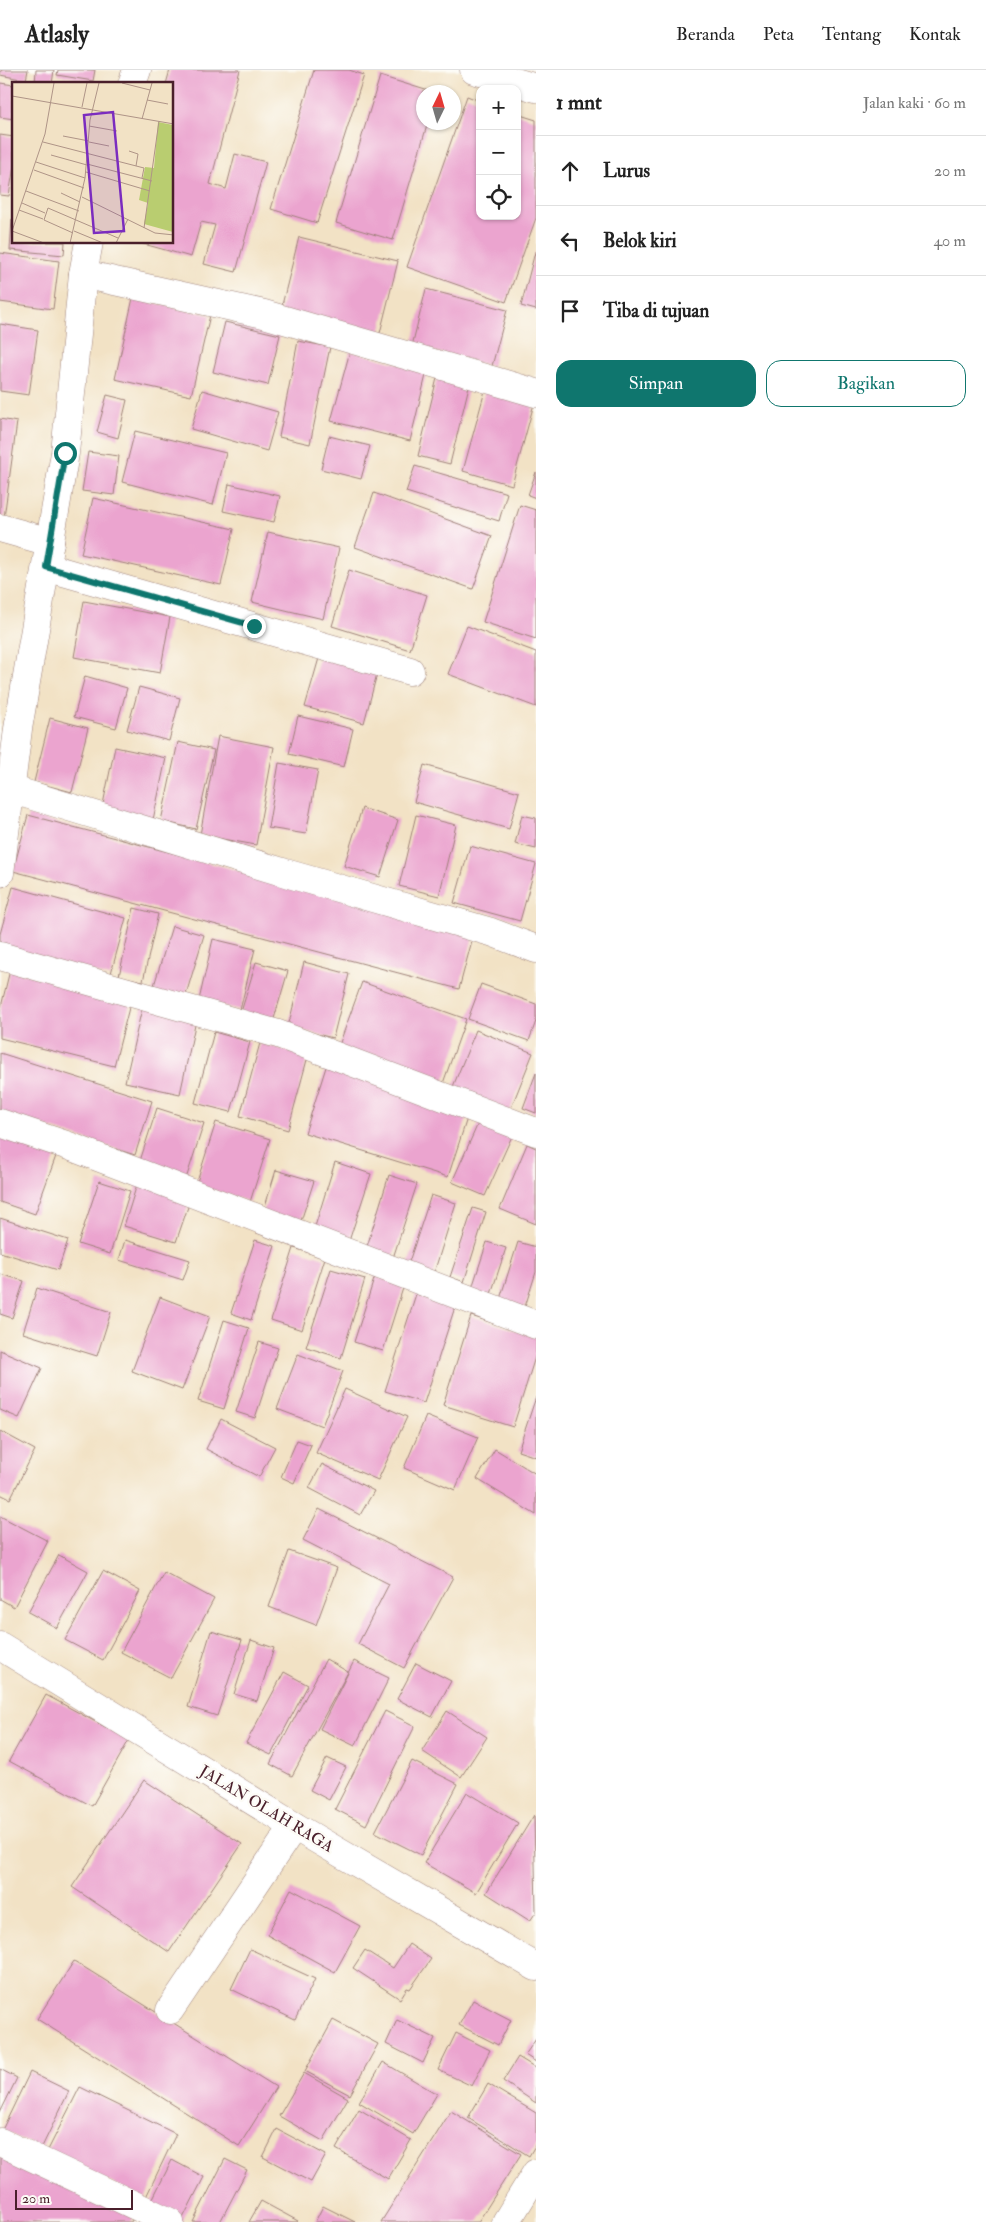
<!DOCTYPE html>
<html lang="id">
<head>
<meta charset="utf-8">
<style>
	:root { --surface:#fff; --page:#f6f6f6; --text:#222; --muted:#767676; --line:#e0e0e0; --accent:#0f766e }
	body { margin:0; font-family:"IM FELL Double Pica",serif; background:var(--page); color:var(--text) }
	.controls { position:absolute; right:15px; top:15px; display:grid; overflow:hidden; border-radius:10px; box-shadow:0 1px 4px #0004 }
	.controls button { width:45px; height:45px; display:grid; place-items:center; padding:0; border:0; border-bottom:1px solid var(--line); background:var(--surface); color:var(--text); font:25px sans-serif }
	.compass { position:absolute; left:416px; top:15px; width:45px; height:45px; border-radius:50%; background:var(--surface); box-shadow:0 1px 4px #0004; rotate:5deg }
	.scale { position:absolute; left:15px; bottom:12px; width:118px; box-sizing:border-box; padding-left:5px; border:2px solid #4a1f2b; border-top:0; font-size:14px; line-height:18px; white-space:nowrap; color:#4a1f2b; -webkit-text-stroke:4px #fdfcf7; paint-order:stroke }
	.stop { position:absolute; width:15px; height:15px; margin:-11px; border:4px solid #0f766e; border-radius:50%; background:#fff }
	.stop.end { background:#0f766e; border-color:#fff; box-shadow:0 1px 5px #0008 }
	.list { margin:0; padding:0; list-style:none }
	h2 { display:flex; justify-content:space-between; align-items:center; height:65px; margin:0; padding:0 20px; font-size:21px }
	h2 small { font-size:16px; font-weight:400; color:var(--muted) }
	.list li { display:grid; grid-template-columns:32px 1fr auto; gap:15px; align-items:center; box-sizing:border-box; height:70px; padding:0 20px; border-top:1px solid var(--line) }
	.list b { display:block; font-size:19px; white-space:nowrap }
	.list em { font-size:16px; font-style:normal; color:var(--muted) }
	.actions { display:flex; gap:10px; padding:15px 20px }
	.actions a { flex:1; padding:11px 0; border:1px solid var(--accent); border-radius:15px; text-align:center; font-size:18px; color:var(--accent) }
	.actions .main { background:var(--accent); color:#fff }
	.icon { flex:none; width:28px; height:28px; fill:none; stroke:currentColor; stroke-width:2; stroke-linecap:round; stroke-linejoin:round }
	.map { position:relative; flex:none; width:536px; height:2152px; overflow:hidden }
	header { display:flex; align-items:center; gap:30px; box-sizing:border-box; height:70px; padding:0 25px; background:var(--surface); border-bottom:1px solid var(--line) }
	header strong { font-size:24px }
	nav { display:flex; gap:28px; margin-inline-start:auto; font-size:18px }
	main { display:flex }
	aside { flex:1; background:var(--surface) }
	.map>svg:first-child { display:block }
	.building { fill:#eba4cf }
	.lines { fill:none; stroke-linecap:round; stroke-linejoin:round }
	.street-casing { stroke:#9e8078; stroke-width:29 }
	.secondary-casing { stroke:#9e8078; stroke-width:29 }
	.street { stroke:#fff; stroke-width:28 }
	.secondary { stroke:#fff; stroke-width:28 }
	.route { stroke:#0f766e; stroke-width:6 }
	.labels { text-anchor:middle; stroke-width:5; stroke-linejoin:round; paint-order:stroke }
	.street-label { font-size:16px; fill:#4a1f2b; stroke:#fdfcf7 }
	.inset-road { fill:none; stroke:#af9487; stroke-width:1 }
	.view { fill:#7b2cbf; fill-opacity:0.15; stroke:#7b2cbf; stroke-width:2.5 }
	.inset-edge { fill:none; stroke:#4a1f2b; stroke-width:2.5 }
</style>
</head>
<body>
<header>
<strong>Atlasly</strong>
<nav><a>Beranda</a><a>Peta</a><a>Tentang</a><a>Kontak</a></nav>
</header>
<main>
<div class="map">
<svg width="536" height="2152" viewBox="0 0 536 2152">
	<rect width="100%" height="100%" fill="#fdfcf7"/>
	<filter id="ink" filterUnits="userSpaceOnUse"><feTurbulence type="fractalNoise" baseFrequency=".02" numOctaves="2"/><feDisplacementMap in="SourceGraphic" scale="10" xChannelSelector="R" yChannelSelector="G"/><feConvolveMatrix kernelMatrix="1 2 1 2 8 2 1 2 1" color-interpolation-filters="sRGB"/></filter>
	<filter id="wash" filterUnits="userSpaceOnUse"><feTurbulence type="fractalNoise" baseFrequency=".0096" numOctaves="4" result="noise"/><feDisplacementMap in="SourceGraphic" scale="20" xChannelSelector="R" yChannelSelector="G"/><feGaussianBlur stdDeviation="1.12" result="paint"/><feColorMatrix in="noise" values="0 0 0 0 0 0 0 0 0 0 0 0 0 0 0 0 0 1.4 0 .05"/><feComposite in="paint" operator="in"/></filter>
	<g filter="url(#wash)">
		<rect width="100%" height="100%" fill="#f2e2c5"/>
		<g id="blocks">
			<!-- building -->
			<g class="building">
				<polygon points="1,0 28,0 26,10 0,5"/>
				<polygon points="36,0 54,0 52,14 35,14"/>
				<polygon points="58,0 95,0 93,11 57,5"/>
				<polygon points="170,0 240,0 210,114 226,119 235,84 266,92 236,202 204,194 215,155 201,152 191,187 140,173 172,172 172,14 166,14"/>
				<polygon points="314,0 349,0 364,5 317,153 271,139"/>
				<polygon points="380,6 432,22 423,22 423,52 428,52 393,170 336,153"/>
				<polygon points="0,13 14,15 14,49 0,47"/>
				<polygon points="467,26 480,31 480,146 517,146 517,44 536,50 536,148 506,232 407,197"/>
				<polygon points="0,65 14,67 14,96 9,126 0,125"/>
				<polygon points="12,149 14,172 65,172 64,185 10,180"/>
				<polygon points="299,167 398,191 379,267 280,243"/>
				<polygon points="535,182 536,182 536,240 521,236"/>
				<polygon points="0,183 59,191 53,239 0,232"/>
				<polygon points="426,219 507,240 492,296 412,276"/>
				<polygon points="133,228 210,245 191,326 115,309"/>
				<polygon points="225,252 280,265 268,315 213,302"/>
				<polygon points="0,254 38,260 29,325 0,321"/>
				<polygon points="298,271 330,277 310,374 279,367"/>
				<polygon points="350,281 427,301 410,371 331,351"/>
				<polygon points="438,304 470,312 450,394 418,386"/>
				<polygon points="486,317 535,330 512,415 463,401"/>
				<polygon points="202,320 278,342 267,381 191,359"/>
				<polygon points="107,325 127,330 118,368 97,362"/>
				<polygon points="0,349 17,352 4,448 0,447"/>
				<polygon points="135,361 226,383 213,435 122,412"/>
				<polygon points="329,366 370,376 361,409 321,399"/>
				<polygon points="88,382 119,386 114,425 82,421"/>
				<polygon points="415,396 507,423 499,451 406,422"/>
				<polygon points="536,402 536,428 528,425"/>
				<polygon points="229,414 280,426 274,452 223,441"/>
				<polygon points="374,423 492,466 473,519 355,477"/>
				<polygon points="93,428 234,459 221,515 81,484"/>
				<polygon points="520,435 536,440 536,569 483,552"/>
				<polygon points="268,462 339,478 323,549 252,532"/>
				<polygon points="349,500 427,525 410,580 332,556"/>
				<polygon points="84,531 170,547 160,603 74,587"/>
				<polygon points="467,556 536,582 536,637 448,604"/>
				<polygon points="321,581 379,596 364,653 305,637"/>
				<polygon points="85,606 127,618 116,658 74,647"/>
				<polygon points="139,617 180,628 169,671 127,660"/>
				<polygon points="298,646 353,659 344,697 289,684"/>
				<polygon points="50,648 88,658 72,722 34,712"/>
				<polygon points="218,666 274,677 256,775 200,765"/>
				<polygon points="178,672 214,680 196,759 161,751"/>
				<polygon points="115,677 166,688 153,750 102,739"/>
				<polygon points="279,693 318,700 306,764 268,758"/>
				<polygon points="424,695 519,722 509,759 414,732"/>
				<polygon points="362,738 398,750 380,807 344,796"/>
				<polygon points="28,745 474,863 459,919 13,801"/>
				<polygon points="416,745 456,755 439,826 399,816"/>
				<polygon points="522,745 536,748 536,779 515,774"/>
				<polygon points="470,776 536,794 520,851 454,833"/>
				<polygon points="13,817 126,848 110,907 0,877 0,864"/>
				<polygon points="134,838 158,844 143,911 119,906"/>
				<polygon points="172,856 204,865 184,931 152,922"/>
				<polygon points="213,869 255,879 240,940 199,930"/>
				<polygon points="256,892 288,901 271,959 239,949"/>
				<polygon points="304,892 349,904 333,968 288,957"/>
				<polygon points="10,900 131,930 114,996 0,968 0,941"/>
				<polygon points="362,912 466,949 442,1016 338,978"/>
				<polygon points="481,914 536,934 536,951 529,971 468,949"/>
				<polygon points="143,934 197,946 180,1024 125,1012"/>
				<polygon points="476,960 533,983 509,1043 452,1019"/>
				<polygon points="214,962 250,972 231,1042 195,1033"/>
				<polygon points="260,973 308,986 288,1060 240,1046"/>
				<polygon points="0,983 152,1031 135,1085 0,1042"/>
				<polygon points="326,997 469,1042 448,1107 305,1063"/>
				<polygon points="536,1003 536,1043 523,1038"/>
				<polygon points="157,1038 204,1053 186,1109 139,1094"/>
				<polygon points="480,1049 513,1064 485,1126 452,1112"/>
				<polygon points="216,1052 270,1069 250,1132 196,1115"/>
				<polygon points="0,1065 56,1086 35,1144 0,1132"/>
				<polygon points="527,1074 536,1078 536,1154 500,1139"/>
				<polygon points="335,1092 371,1104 348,1174 313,1163"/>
				<polygon points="276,1100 314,1111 300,1154 263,1143"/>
				<polygon points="389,1105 417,1114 392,1191 365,1183"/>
				<polygon points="99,1111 130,1121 110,1184 78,1174"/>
				<polygon points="138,1111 191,1128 176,1172 124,1156"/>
				<polygon points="431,1125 456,1133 433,1206 407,1198"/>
				<polygon points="473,1138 486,1142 464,1212 450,1207"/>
				<polygon points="0,1148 68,1170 58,1200 0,1182"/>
				<polygon points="125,1170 190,1190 183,1210 119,1190"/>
				<polygon points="255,1170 275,1176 251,1250 231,1243"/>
				<polygon points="487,1172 506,1178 490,1227 471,1221"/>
				<polygon points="518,1172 536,1177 536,1202 524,1240 499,1232"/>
				<polygon points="294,1178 325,1188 302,1260 271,1250"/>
				<polygon points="331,1199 365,1209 341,1288 306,1277"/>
				<polygon points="0,1204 24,1211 12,1248 0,1244"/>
				<polygon points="375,1206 404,1215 383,1281 354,1272"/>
				<polygon points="37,1218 111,1242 97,1286 23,1263"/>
				<polygon points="416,1224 455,1237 424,1333 385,1321"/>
				<polygon points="160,1227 210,1246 182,1320 132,1301"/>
				<polygon points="471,1246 536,1267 536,1284 513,1357 443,1335"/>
				<polygon points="224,1250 249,1258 224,1339 198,1331"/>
				<polygon points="259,1272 278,1278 255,1348 236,1342"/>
				<polygon points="0,1280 42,1298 19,1348 0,1340"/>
				<polygon points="298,1284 343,1301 322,1356 277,1339"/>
				<polygon points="345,1319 407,1347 378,1410 316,1383"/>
				<polygon points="536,1327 536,1387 518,1381"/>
				<polygon points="426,1346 478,1367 455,1420 404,1398"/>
				<polygon points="221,1349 275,1377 259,1407 206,1379"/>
				<polygon points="0,1361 35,1380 10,1429 0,1424"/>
				<polygon points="297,1370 311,1375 294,1413 281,1407"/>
				<polygon points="495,1379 536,1404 536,1445 477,1409"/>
				<polygon points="322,1394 374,1421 360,1445 309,1418"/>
				<polygon points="319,1439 453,1507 404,1598 358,1574 389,1514 303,1470"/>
				<polygon points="0,1446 48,1471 14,1537 0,1529"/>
				<polygon points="289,1481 337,1498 316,1555 269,1537"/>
				<polygon points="59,1485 88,1501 57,1558 28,1542"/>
				<polygon points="103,1501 140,1521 103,1590 65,1570"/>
				<polygon points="164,1502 214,1529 171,1608 121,1582"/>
				<polygon points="211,1561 242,1570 217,1646 188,1637"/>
				<polygon points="251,1570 274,1578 257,1631 234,1624"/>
				<polygon points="326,1589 348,1602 292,1706 270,1694"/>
				<polygon points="354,1591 389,1608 355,1676 320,1659"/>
				<polygon points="416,1593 451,1611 432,1647 397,1629"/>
				<polygon points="284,1602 308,1615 271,1685 246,1673"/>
				<polygon points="46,1625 129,1670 92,1736 9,1691"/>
				<polygon points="385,1641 415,1656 366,1755 335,1739"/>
				<polygon points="447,1641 487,1667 461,1707 422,1681"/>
				<polygon points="327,1688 346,1697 329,1730 310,1720"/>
				<polygon points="412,1691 458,1714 421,1785 375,1762"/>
				<polygon points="144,1710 242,1774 169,1882 72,1817"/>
				<polygon points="467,1722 518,1753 476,1823 424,1793"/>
				<polygon points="534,1745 536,1842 530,1851 486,1823"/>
				<polygon points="291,1819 360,1856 335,1902 267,1865"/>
				<polygon points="409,1874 431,1889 410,1919 407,1918 400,1929 353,1898 365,1880 393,1898"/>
				<polygon points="250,1879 315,1909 295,1950 231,1919"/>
				<polygon points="74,1891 276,2017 239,2076 37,1949"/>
				<polygon points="473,1930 511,1950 498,1975 459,1955"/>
				<polygon points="333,1950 378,1974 350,2025 305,2001"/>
				<polygon points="397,1950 435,1968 423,1993 386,1974"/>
				<polygon points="456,1963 490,1980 472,2016 438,2000"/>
				<polygon points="536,1969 536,1992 525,1985"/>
				<polygon points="518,1987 536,1998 536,2033 503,2011"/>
				<polygon points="383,1992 437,2024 413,2064 359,2032"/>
				<polygon points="0,1999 17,2008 0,2043"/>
				<polygon points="30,2002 69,2021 41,2079 2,2060"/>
				<polygon points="304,2003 348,2028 323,2071 279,2046"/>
				<polygon points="488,2014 536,2043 536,2074 529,2086 468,2048"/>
				<polygon points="80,2017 176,2064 145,2129 47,2082"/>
				<polygon points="359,2039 411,2070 388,2109 336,2079"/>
				<polygon points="451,2041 521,2084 478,2152 381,2152"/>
				<polygon points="277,2059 326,2085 311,2112 263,2087"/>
				<polygon points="0,2083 136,2142 131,2152 0,2152"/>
				<polygon points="225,2089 247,2100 220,2152 193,2152"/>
				<polygon points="172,2090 204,2107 181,2152 149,2136"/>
				<polygon points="261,2131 298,2151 297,2152 249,2152"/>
				<polygon points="323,2136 355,2152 315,2152"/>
			</g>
		</g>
	</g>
	<g filter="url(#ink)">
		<use href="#blocks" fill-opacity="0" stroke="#9e8078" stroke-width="1"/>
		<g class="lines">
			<!-- street casing -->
			<g class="street-casing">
				<g id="street">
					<polyline points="83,204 264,244 536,323"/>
					<polyline points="0,458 50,472"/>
					<polyline points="46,497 410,601"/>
					<polyline points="0,716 289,804 491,862 536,879"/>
					<polyline points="0,886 278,964 536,1062"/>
					<polyline points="0,1053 69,1076 536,1255"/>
					<polyline points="170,1940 294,1756"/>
					<polyline points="0,2072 170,2152"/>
					<polyline points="506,2152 536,2103"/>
				</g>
			</g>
			<!-- secondary casing -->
			<g class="secondary-casing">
				<g id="secondary">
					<polyline points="474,0 536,18"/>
					<polyline points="132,14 137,0"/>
					<polyline points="0,803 18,659 65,383 83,204 89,172"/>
					<polyline points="0,1576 294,1756 536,1897"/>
				</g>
			</g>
			<!-- street -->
			<use href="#street" class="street"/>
			<!-- secondary -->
			<use href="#secondary" class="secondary"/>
		</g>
	</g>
	<g class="lines" filter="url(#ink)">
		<!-- route -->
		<polyline class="route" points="65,383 46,497 254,556"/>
	</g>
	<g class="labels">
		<!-- street labels -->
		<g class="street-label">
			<text transform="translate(267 1738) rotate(31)" y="6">JALAN OLAH RAGA</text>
		</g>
	</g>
	<!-- overview -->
	<g transform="translate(12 12)">
		<rect width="161" height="161" fill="#f2e2c5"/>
		<path d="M146,40l15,3v107l-29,-8 4,-21 -9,-3 6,-33 9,1z" fill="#b9cd70"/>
		<path class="inset-road" d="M110,1l28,7M0,2v35M0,14l162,28M135,18l21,4M70,25l5,-24M130,37l10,-36M77,44l28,5M51,54l26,5M31,60l101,26 -2,10M77,60l20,4M117,69l9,3 -2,12M39,73l36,10M24,80l49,16M75,82l65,17M22,88l50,18M74,90l64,19M14,109l53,20M49,111l19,9M70,115l73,36 19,2M10,121l23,10M7,128l24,9M132,146l15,-107M0,149l32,12M0,149l33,-97 9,-51M62,149l29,12M61,151l-29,-13 4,-12 70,30M58,161l15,-65 5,-58 9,-37M104,161l12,-24"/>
		<path class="view" d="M101,30l11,119 -30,2 -10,-118z"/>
		<rect width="161" height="161" class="inset-edge"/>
	</g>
</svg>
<div class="controls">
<button>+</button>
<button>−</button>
<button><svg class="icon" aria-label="locate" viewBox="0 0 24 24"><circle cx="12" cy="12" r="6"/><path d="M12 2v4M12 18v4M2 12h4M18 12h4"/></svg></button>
</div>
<svg class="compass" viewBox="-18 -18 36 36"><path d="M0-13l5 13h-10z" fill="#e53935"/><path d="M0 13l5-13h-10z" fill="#767676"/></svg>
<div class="scale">20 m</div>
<div class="stop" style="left:65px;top:383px"></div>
<div class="stop end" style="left:254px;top:556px"></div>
</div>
<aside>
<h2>1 mnt<small>Jalan kaki · 60 m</small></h2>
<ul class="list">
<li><svg class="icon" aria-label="ahead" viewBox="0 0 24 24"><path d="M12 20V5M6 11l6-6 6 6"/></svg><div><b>Lurus</b></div><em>20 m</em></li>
<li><svg class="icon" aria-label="left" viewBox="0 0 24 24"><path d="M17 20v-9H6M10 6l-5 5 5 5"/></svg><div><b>Belok kiri</b></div><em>40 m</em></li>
<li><svg class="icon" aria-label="arrive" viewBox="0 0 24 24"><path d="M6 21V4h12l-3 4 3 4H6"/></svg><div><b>Tiba di tujuan</b></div></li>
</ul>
<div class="actions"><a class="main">Simpan</a><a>Bagikan</a></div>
</aside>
</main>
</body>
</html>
